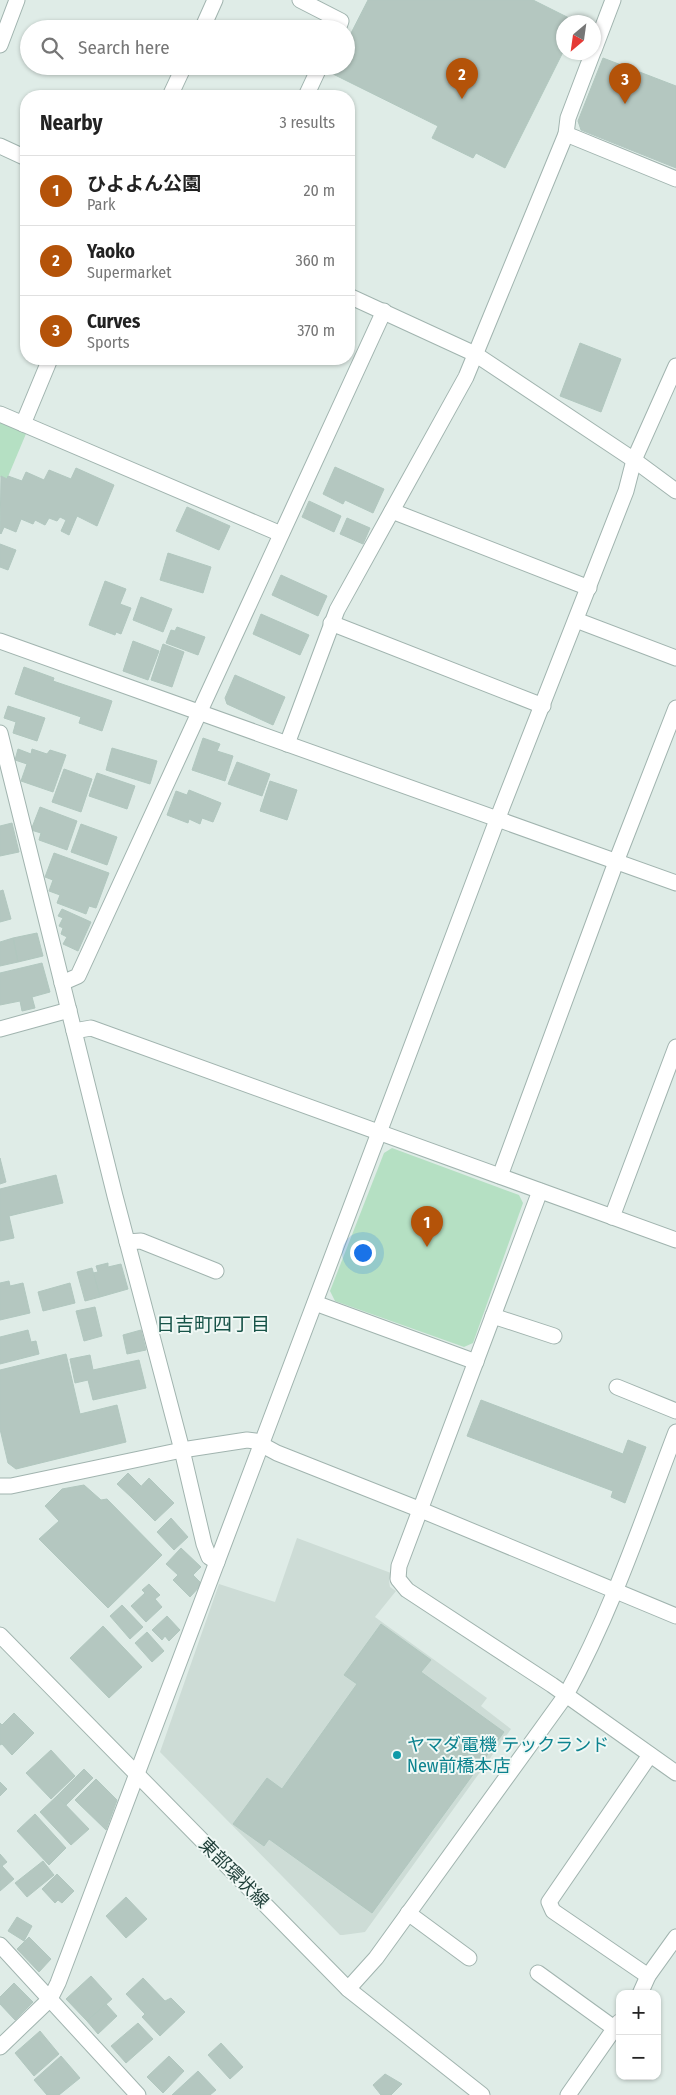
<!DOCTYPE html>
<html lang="en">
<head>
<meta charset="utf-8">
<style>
	:root { --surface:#fff; --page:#f6f6f6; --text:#222; --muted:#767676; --line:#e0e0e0; --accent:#b45309 }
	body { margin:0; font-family:"Fira Sans Condensed","Noto Sans JP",sans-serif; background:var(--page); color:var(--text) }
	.controls { position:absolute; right:15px; bottom:15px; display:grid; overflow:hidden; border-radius:10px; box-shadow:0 1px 4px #0004 }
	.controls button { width:45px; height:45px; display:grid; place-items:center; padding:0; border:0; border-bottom:1px solid var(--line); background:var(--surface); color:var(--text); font:25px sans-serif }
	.compass { position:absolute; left:556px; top:15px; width:45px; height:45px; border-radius:50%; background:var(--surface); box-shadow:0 1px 4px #0004; rotate:209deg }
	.you { position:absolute; left:362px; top:1252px; width:18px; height:18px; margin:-12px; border:4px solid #fff; border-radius:50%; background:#1a73e8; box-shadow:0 0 0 8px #1a73e833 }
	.badge { display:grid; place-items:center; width:32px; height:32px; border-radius:50%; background:var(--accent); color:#fff; font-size:16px; font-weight:700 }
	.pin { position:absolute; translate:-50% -41px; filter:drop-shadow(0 1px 2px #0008) }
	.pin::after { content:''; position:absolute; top:26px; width:18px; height:15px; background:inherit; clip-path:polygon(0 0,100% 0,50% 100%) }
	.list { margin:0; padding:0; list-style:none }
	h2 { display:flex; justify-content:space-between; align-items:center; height:65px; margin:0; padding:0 20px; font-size:21px }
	h2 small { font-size:16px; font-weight:400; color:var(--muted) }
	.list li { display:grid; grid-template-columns:32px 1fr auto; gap:15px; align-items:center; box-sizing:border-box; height:70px; padding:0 20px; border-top:1px solid var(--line) }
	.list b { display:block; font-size:19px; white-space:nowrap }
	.list p { margin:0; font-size:16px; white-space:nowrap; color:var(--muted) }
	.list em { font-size:16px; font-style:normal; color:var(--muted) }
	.icon { flex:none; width:28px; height:28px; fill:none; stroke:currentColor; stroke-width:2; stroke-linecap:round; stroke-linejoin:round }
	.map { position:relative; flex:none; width:676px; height:2095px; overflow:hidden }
	.search { position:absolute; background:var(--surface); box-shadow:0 1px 4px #0004; left:20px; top:20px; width:335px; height:55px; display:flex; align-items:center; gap:12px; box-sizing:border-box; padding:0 18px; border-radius:28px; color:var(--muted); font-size:19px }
	.panel { position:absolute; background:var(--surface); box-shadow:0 1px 4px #0004; left:20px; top:90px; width:335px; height:275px; border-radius:20px }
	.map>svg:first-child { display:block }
	.built { fill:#cddcd6 }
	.green { fill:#b5e0c3 }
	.building { fill:#b4c7c0; stroke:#b1c7bf }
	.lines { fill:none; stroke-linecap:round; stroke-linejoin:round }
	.minor-casing { stroke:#a1b4af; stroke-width:17 }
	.minor { stroke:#fff; stroke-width:15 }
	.culture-dot { fill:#0f9aa8; stroke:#f0f8f5; stroke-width:2 }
	.labels { text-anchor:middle; stroke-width:4; stroke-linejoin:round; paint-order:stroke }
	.culture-label { font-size:18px; fill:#0d838f; stroke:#f0f8f5; text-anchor:start }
	.street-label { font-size:18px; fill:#1e3e38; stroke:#f0f8f5 }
	.neighbourhood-label { font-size:19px; fill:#175348; stroke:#f0f8f5 }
</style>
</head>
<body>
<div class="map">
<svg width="676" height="2095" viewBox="0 0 676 2095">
	<rect width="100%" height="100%" fill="#dfece7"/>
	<!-- built -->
	<polygon class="built" points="297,1538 391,1573 389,1581 390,1587 396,1591 375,1617 487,1698 481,1706 511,1729 365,1932 343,1935 340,1935 160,1752 219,1584 275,1602"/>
	<!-- green -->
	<g class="green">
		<polygon points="0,418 28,429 7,479 1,476 0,478"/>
		<polygon points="392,1148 519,1195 523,1203 473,1343 464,1347 335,1301 330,1291 384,1153"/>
	</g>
	<!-- building -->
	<g class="building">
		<polygon points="368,0 533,0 577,22 564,22 564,50 505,168 476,153 473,158 432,138 438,126 331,73 335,66 346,66 346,43"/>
		<polygon points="603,58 676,86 676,168 581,130 578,121"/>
		<polygon points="580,343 621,359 601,412 560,396"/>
		<polygon points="335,467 384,489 373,513 345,500 343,504 323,494"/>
		<polygon points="76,468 114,485 97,526 77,516 69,535 61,531 66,520 60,517 57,521 49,518 45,525 35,520 33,524 21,519 16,532 4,527 1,534 0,533 1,476 7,479 8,476 22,481 26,472 44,480 49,470 71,479"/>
		<polygon points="309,501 341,516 334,532 302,517"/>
		<polygon points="187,507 230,526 219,550 176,531"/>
		<polygon points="347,518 370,528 363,544 340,534"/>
		<polygon points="0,544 16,550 8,570 0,567"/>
		<polygon points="168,553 211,567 203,593 160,580"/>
		<polygon points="281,575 327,596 318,616 272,595"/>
		<polygon points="105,581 126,589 120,604 131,608 121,634 116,632 115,635 89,625"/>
		<polygon points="141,597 172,609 163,632 133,620"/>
		<polygon points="261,614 309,635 300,655 253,634"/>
		<polygon points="177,627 205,637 198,655 166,643 171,630 175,631"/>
		<polygon points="133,641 159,651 148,680 123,671"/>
		<polygon points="163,644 184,652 172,687 151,680"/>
		<polygon points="24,667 54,678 53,681 112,701 102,731 79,723 81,717 15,694"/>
		<polygon points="235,675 285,697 273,725 227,704 225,698"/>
		<polygon points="8,706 45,718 37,741 13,733 16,722 4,718"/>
		<polygon points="203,738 220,744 217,751 233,756 225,781 192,770"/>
		<polygon points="112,748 157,761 150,784 106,770"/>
		<polygon points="18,749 31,754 32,749 47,754 50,750 66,755 53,792 21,781 27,764 15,760"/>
		<polygon points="237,762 270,774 262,796 228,784"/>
		<polygon points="64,769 92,779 81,812 52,802"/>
		<polygon points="97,773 135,786 127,809 89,796"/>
		<polygon points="270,781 297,790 287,820 260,811"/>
		<polygon points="189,790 221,803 213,822 202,818 200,824 189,819 188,823 167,815 176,791 187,795"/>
		<polygon points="40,807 77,821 67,850 39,840 41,833 31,830"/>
		<polygon points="12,823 19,852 0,856 0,826"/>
		<polygon points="81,824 117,837 107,865 71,852"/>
		<polygon points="54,853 109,873 96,908 89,906 86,914 57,903 60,895 49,891 53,880 45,877"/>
		<polygon points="3,890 11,919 0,922 0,891"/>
		<polygon points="62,909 91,922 78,951 63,944 67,937 61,934 63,928 59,926 63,918 58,916"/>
		<polygon points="37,933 43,956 18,962 13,938"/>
		<polygon points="13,938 18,962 0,966 0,942"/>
		<polygon points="42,963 50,992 32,997 35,1008 22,1011 20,1001 0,1005 0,973"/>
		<polygon points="0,1158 6,1182 0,1184"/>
		<polygon points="56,1175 63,1203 9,1216 14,1238 0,1241 0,1189"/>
		<polygon points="108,1263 108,1267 121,1264 128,1289 100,1297 93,1273 98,1272 96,1266"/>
		<polygon points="92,1268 100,1297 85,1301 77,1272"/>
		<polygon points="9,1281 10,1286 23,1283 30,1313 0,1320 0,1283"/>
		<polygon points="70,1283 75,1303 43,1311 38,1292"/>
		<polygon points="95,1307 102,1336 84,1341 76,1311"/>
		<polygon points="28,1330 31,1342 36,1341 39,1354 0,1364 0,1337"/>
		<polygon points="141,1330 146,1350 127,1354 123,1335"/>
		<polygon points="66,1354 80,1414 117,1405 126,1442 16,1469 8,1463 0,1429 0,1370"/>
		<polygon points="90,1355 93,1370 139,1360 146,1388 93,1400 88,1380 75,1383 70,1359"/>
		<polygon points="481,1400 623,1454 628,1440 646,1447 625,1503 611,1497 613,1491 467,1436"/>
		<polygon points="128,1473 141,1486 131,1497 117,1484"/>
		<polygon points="149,1478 174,1503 155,1521 131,1497"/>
		<polygon points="84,1485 101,1500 107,1499 162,1555 108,1608 39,1539 59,1521 45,1506 62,1489"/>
		<polygon points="171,1518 188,1537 174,1550 157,1532"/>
		<polygon points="181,1548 201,1567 193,1575 202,1584 190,1597 173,1580 178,1575 166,1564"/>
		<polygon points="149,1584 160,1595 155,1599 162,1607 146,1622 131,1606 145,1593 142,1590"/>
		<polygon points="122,1605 143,1627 130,1639 110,1616"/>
		<polygon points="167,1616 180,1630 169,1641 165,1636 162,1640 152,1630"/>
		<polygon points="381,1624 431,1660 421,1672 504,1732 372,1913 269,1839 264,1846 233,1824 267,1778 282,1789 357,1684 344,1675"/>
		<polygon points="103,1626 142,1667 109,1698 70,1658"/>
		<polygon points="147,1632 164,1651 152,1662 135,1643"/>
		<polygon points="14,1713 34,1733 12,1755 2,1744 0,1745 0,1723 2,1725"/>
		<polygon points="51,1750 75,1776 51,1799 26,1773"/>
		<polygon points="84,1769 93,1778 66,1805 57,1796"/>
		<polygon points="96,1779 117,1800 106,1830 75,1800"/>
		<polygon points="0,1782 7,1789 0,1796"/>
		<polygon points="57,1796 89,1829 71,1845 40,1812"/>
		<polygon points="35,1814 66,1848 49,1865 17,1831"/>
		<polygon points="0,1854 7,1862 2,1866 14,1879 0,1891"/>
		<polygon points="43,1861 54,1875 27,1897 15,1883"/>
		<polygon points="57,1874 74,1891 62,1903 58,1900 55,1903 42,1889"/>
		<polygon points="126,1897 147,1919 126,1938 106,1916"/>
		<polygon points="17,1917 32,1926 24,1941 8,1931"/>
		<polygon points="29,1937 51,1959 39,1972 17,1949"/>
		<polygon points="91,1976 112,1999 87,2021 66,1999"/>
		<polygon points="143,1978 165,2001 171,1998 185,2012 160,2036 142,2017 145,2014 126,1994"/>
		<polygon points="14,1983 33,2002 15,2020 0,2004 0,1997"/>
		<polygon points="106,2004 117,2016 98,2034 87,2021"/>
		<polygon points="138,2023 153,2039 126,2063 111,2046"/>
		<polygon points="40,2031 59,2054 34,2076 15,2053"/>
		<polygon points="221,2043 243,2067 230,2079 208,2055"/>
		<polygon points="61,2056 80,2078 59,2095 47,2095 34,2080"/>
		<polygon points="169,2056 184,2071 163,2093 147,2077"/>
		<polygon points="198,2071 216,2090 210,2095 172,2095"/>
		<polygon points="385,2074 402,2084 391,2095 381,2095 373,2085"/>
	</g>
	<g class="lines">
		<!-- minor casing -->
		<g class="minor-casing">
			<g id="minor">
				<polyline points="300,0 341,21 338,29"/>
				<polyline points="202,29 215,0"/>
				<polyline points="0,45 17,0"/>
				<polyline points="594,50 613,0"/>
				<polyline points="170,96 184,66"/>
				<polyline points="306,96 320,66"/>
				<polyline points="566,134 676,179"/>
				<polyline points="0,146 26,158"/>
				<polyline points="349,296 475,354 634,460 676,491"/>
				<polyline points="0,414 281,534"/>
				<polyline points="23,424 50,359"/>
				<polyline points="392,511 589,588"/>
				<polyline points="576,620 676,658"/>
				<polyline points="331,623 543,706"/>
				<polyline points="0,641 676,883"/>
				<polyline points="0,733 115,1196 182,1450 204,1544 209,1557 217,1562"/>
				<polyline points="287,744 337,610 466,377 566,134 568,118 593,52"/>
				<polyline points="62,983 78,976 384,311"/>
				<polyline points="0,1029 69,1010"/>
				<polyline points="74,1031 91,1028 676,1240"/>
				<polyline points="500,1176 616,862 676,708"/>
				<polyline points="540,1191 399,1566 398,1579 407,1590 552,1685 676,1773"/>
				<polyline points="612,1217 676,1047"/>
				<polyline points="127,1242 141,1241 216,1271"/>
				<polyline points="315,1303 476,1362"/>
				<polyline points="493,1316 554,1336"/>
				<polyline points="617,1387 676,1411"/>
				<polyline points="0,1486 11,1486 182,1450 247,1440 255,1441 277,1453 421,1510 676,1616"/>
				<polyline points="0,1635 348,1989 482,2095"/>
				<polyline points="408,1913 469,1958"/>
				<polyline points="0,1945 138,2095"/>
				<polyline points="538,1973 614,2028"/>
				<polyline points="648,1976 553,1911 549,1902 650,1755"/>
				<path d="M348,1989l28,-31 190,-263c46,-84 76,-174 110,-263"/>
				<polyline points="640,1994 648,1976 676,1937"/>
				<polyline points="0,2047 50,1999 58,1983 497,820 626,491 634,460 676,366"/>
				<polyline points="568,2095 619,2022"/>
			</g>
		</g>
		<!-- minor -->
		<use href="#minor" class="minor"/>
	</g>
	<!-- markers -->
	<circle class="culture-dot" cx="397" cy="1755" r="5"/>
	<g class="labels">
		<!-- culture labels -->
		<g class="culture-label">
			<text x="407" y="1751">ヤマダ電機 テックランド<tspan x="407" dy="21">New前橋本店</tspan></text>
		</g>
		<!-- street labels -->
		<g class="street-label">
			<text transform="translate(234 1873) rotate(45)" y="6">東部環状線</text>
		</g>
		<!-- neighbourhood labels -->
		<g class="neighbourhood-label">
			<text x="213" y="1331">日吉町四丁目</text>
		</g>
	</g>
</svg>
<div class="controls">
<button>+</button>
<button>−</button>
</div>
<svg class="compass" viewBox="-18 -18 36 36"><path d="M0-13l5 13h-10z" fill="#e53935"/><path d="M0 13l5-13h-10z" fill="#767676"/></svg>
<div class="you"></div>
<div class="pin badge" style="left:427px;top:1247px">1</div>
<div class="pin badge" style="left:462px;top:99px">2</div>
<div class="pin badge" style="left:625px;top:104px">3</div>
<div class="search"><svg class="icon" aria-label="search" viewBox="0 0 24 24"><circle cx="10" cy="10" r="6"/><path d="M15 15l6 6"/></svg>Search here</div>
<section class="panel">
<h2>Nearby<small>3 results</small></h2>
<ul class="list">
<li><span class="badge">1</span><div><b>ひよよん公園</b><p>Park</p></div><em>20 m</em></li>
<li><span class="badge">2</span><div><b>Yaoko</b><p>Supermarket</p></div><em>360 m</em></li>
<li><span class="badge">3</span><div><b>Curves</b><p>Sports</p></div><em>370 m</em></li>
</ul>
</section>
</div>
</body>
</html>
